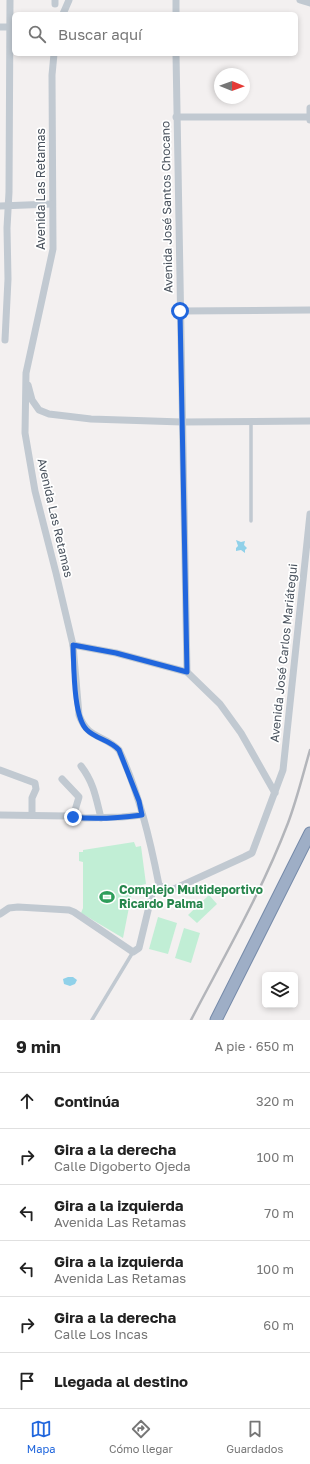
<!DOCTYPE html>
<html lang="es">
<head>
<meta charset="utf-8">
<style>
	:root { --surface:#fff; --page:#f2f2f2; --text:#222; --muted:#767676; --line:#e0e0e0; --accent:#2066dd }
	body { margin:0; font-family:"Golos Text",sans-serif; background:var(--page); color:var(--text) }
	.controls { position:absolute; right:12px; bottom:12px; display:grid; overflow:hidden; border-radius:6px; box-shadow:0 2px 6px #0003 }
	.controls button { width:36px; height:36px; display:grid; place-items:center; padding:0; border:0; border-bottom:1px solid var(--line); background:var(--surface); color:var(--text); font:20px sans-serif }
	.compass { position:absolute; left:214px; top:68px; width:36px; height:36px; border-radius:50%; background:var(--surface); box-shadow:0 2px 6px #0003; rotate:91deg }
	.stop { position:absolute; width:12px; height:12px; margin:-9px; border:3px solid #2066dd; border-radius:50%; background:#fff }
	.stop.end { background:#2066dd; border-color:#fff; box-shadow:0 1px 4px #0008 }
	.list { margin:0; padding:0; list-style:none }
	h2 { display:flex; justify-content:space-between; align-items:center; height:52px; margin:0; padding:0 16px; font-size:17px }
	h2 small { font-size:13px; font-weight:400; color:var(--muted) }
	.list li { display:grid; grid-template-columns:26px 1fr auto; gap:12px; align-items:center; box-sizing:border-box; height:56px; padding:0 16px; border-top:1px solid var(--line) }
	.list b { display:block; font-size:15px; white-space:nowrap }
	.list p { margin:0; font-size:13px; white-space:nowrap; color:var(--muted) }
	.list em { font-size:13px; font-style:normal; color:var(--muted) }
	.icon { flex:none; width:22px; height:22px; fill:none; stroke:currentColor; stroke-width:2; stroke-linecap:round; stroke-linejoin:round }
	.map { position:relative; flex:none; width:310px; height:1020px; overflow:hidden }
	.search { position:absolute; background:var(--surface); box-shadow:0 2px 6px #0003; left:12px; right:12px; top:12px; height:44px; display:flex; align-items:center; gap:10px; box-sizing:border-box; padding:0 14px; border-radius:6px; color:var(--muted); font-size:15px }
	.sheet { height:388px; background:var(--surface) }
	nav { display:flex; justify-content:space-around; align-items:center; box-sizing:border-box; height:56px; border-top:1px solid var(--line); background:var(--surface); font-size:11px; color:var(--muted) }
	nav a { display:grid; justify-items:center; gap:2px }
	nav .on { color:var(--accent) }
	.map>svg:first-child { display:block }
	.green { fill:#c1eed5 }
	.water { fill:#90d1e9 }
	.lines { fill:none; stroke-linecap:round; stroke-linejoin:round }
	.trunk-casing { stroke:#758aa9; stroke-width:13 }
	.service { stroke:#c1c9d1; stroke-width:3.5 }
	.minor { stroke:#c1c9d1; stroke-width:7 }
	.trunk { stroke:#9eaec6; stroke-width:11 }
	.rail { stroke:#b3b5ba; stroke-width:2.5 }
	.route { stroke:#2066dd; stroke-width:5 }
	.labels { text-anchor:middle; stroke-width:3.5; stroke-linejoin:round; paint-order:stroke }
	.street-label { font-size:12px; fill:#49525d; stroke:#fff }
	.leisure-label { font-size:12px; font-weight:bold; fill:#27864d; stroke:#fff; text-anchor:start }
</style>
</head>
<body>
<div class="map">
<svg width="310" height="1020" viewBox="0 0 310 1020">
	<rect width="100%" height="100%" fill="#f3f0f0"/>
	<!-- green -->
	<g class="green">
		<polygon points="134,842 136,847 141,846 146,884 133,887 123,938 81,913 83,908 83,862 79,861 79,852 83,852 83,850"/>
		<polygon points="209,895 217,904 197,923 188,915"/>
		<polygon points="158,917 177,923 168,954 149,949"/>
		<polygon points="184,928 200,933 191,963 175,958"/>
	</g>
	<!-- water -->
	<g class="water">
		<polygon points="236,540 241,542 245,541 244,545 247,548 245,550 245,553 241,550 236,551 236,548 238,546"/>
		<polygon points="68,977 73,977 77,980 75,984 70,986 64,984 63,979"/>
	</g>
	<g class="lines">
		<!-- trunk casing -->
		<g class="trunk-casing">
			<polyline id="trunk" points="216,1020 310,833"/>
		</g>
		<!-- service -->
		<g class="service">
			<polyline points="251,421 251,521"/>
			<polyline points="92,1020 133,952"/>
		</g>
		<!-- minor -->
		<g class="minor">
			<polyline points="55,0 55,4"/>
			<polyline points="176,0 176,14"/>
			<polyline points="300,0 310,3"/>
			<polyline points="63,14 69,0"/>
			<polyline points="0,27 14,27"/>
			<path d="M54,54l-2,21 1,174 -27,124 -1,60 10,58 21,82 17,72 6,70c9,25 25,19 40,35 20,43 31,89 40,135l7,4h8l70,-32 8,-4 31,-83 27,-256"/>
			<polyline points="176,54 187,672"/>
			<polyline points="310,108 310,120"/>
			<polyline points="176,117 310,117"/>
			<polyline points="0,206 52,204"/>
			<polyline points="180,311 310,310"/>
			<polyline points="5,340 8,279 7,228 9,192 10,0"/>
			<polyline points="28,385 32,400 39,410 49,414 91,419 182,422 310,421"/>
			<polyline points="73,645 116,653 187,672 220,704 241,733 275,793"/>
			<path d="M81,766c13,17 15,32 20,52"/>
			<polyline points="0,770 35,783 36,789 32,798 32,815"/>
			<polyline points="62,779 79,797 73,817"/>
			<polyline points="0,815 67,816 85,818 122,817 142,815"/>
			<polyline points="0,914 9,908 18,907 69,910 74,912 133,952 139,948 152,894 159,885"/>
		</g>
		<!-- trunk -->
		<use href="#trunk" class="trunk"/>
		<!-- rail -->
		<path class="rail" d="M191,1020c34,-65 71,-129 97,-197 9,-24 15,-49 22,-73"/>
	</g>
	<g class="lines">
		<!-- route -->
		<path class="route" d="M73,817c23,3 46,1 69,-2l-3,-14 -20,-51c-9,-10 -23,-11 -32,-20 -14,-13 -13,-65 -14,-85l43,8 71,19 -7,-361"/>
	</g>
	<!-- icons -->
	<defs>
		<g id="stadium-bare" transform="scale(1.2)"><path d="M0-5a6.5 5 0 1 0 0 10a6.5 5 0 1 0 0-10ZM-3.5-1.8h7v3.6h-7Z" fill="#2e9e5b" stroke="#fff" stroke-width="2.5" paint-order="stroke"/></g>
	</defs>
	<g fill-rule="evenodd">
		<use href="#stadium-bare" x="107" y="897"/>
	</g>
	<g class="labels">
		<!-- street labels -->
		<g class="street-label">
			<text transform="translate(41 189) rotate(-90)" y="4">Avenida Las Retamas</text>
			<text transform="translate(167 207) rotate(-91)" y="4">Avenida José Santos Chocano</text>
			<text transform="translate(55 518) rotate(77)" y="4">Avenida Las Retamas</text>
			<text transform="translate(284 653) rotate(-84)" y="4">Avenida José Carlos Mariátegui</text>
		</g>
		<!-- leisure labels -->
		<g class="leisure-label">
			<text x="119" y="894">Complejo Multideportivo<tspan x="119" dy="14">Ricardo Palma</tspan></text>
		</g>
	</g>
</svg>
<div class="controls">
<button><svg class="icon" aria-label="layers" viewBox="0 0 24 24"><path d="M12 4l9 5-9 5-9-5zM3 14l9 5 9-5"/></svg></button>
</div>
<svg class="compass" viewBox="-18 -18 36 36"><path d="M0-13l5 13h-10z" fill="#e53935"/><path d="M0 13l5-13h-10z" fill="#767676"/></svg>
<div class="stop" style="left:180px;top:311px"></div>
<div class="stop end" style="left:73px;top:817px"></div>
<div class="search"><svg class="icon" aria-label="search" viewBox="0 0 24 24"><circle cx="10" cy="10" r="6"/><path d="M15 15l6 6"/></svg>Buscar aquí</div>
</div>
<section class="sheet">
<h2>9 min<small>A pie · 650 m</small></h2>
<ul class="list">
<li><svg class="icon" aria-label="ahead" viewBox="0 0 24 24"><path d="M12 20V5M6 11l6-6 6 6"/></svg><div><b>Continúa</b></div><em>320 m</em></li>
<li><svg class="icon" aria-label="right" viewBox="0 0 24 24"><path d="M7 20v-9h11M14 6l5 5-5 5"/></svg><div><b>Gira a la derecha</b><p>Calle Digoberto Ojeda</p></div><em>100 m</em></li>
<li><svg class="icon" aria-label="left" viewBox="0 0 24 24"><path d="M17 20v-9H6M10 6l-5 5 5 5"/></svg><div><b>Gira a la izquierda</b><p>Avenida Las Retamas</p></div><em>70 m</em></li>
<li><svg class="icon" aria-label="left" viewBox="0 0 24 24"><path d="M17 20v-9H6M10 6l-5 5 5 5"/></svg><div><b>Gira a la izquierda</b><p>Avenida Las Retamas</p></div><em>100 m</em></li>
<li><svg class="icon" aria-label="right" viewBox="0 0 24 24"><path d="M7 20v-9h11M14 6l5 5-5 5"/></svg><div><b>Gira a la derecha</b><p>Calle Los Incas</p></div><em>60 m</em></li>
<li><svg class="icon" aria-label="arrive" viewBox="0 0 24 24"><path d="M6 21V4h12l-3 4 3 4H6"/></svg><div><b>Llegada al destino</b></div></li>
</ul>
</section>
<nav>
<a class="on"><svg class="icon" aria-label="map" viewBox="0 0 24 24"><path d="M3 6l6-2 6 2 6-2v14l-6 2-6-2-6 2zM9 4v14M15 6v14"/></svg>Mapa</a>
<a><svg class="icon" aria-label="directions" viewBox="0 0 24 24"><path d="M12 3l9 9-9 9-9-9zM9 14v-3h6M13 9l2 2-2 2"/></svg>Cómo llegar</a>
<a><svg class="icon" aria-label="saved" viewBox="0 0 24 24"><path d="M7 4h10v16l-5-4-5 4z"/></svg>Guardados</a>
</nav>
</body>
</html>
